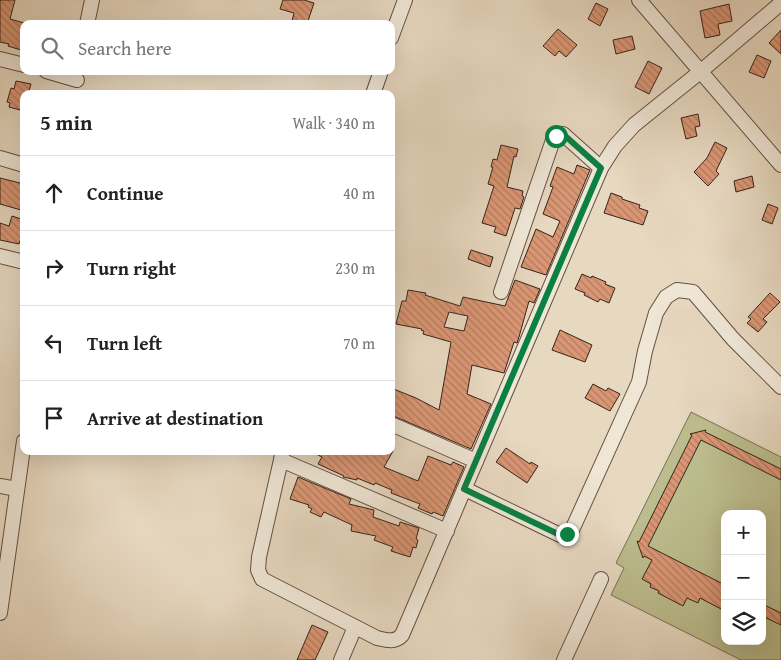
<!DOCTYPE html>
<html lang="en">
<head>
<meta charset="utf-8">
<style>
	:root { --surface:#fff; --page:#f2f2f2; --text:#222; --muted:#767676; --line:#e0e0e0 }
	body { margin:0; font-family:"Gentium Book Plus",serif; background:var(--page); color:var(--text) }
	.controls { position:absolute; right:15px; bottom:15px; display:grid; overflow:hidden; border-radius:10px; box-shadow:0 5px 20px #0002 }
	.controls button { width:45px; height:45px; display:grid; place-items:center; padding:0; border:0; border-bottom:1px solid var(--line); background:var(--surface); color:var(--text); font:25px sans-serif }
	.stop { position:absolute; width:15px; height:15px; margin:-11px; border:4px solid #0b8043; border-radius:50%; background:#fff }
	.stop.end { background:#0b8043; border-color:#fff; box-shadow:0 1px 5px #0008 }
	.list { margin:0; padding:0; list-style:none }
	h2 { display:flex; justify-content:space-between; align-items:center; height:65px; margin:0; padding:0 20px; font-size:21px }
	h2 small { font-size:16px; font-weight:400; color:var(--muted) }
	.list li { display:grid; grid-template-columns:32px 1fr auto; gap:15px; align-items:center; box-sizing:border-box; height:75px; padding:0 20px; border-top:1px solid var(--line) }
	.list b { display:block; font-size:19px; white-space:nowrap }
	.list em { font-size:16px; font-style:normal; color:var(--muted) }
	.icon { flex:none; width:28px; height:28px; fill:none; stroke:currentColor; stroke-width:2; stroke-linecap:round; stroke-linejoin:round }
	.map { position:relative; flex:none; width:781px; height:660px; overflow:hidden }
	.search { position:absolute; background:var(--surface); box-shadow:0 5px 20px #0002; left:20px; top:20px; width:375px; height:55px; display:flex; align-items:center; gap:12px; box-sizing:border-box; padding:0 18px; border-radius:10px; color:var(--muted); font-size:19px }
	.panel { position:absolute; background:var(--surface); box-shadow:0 5px 20px #0002; left:20px; top:90px; width:375px; height:365px; border-radius:10px }
	.map>svg:first-child { display:block }
	.pitch { fill:#bcbd8e; stroke:#797054; fill-rule:evenodd }
	.building { fill:url(#building-back-hatch); stroke:#362319; fill-rule:evenodd }
	.lines { fill:none; stroke-linecap:round; stroke-linejoin:round }
	.minor-casing { stroke:#625043; stroke-width:16 }
	.minor { stroke:#efe6d6; stroke-width:14 }
	.route { stroke:#0b8043; stroke-width:6 }
</style>
</head>
<body>
<div class="map">
<svg width="781" height="660" viewBox="0 0 781 660">
	<defs>
		<pattern id="building-back-hatch" width="6" height="6" patternUnits="userSpaceOnUse" patternTransform="scale(1.25)"><rect width="6" height="6" fill="#db9775"/><path d="M-1 5l2 2M0 0l6 6M5-1l2 2" fill="none" stroke="#b27b5f"/></pattern>
	</defs>
	<rect width="100%" height="100%" fill="#e7d8c0"/>
	<filter id="stains"><feTurbulence type="fractalNoise" baseFrequency=".004" numOctaves="4"/><feColorMatrix values="0 0 0 0 .2 0 0 0 0 .09 0 0 0 0 .02 0 0 0 .5 -.17"/></filter>
	<radialGradient id="worn" r=".72"><stop offset=".6" stop-color="#630" stop-opacity="0"/><stop offset="1" stop-color="#630" stop-opacity=".3"/></radialGradient>
	<!-- pitch -->
	<path class="pitch" d="M691,412l90,45v203h-40l-130,-65 13,-27 -8,-5zM725,514h37v127h-37z"/>
	<!-- building -->
	<g class="building">
		<polygon points="0,0 15,0 10,19 24,23 24,51 8,46 9,44 0,42"/>
		<polygon points="283,0 304,0 314,3 307,24 292,21 294,13 280,9"/>
		<polygon points="596,3 608,9 600,26 588,19"/>
		<polygon points="729,4 732,21 718,24 720,35 705,38 700,11"/>
		<polygon points="558,29 577,45 566,57 559,51 555,56 543,46"/>
		<polygon points="781,30 781,54 769,43"/>
		<polygon points="632,36 635,49 616,54 613,40"/>
		<polygon points="757,55 771,61 764,78 749,72"/>
		<polygon points="648,61 662,68 649,94 635,87"/>
		<polygon points="16,81 31,84 28,94 24,94 24,111 9,107 10,103 7,102 11,88 14,89"/>
		<polygon points="698,114 700,126 695,127 697,136 686,139 681,118"/>
		<polygon points="715,142 727,148 716,171 719,174 708,186 694,172 707,158"/>
		<polygon points="501,145 518,149 516,157 514,156 507,187 523,191 522,196 524,197 520,209 515,208 506,236 494,232 496,227 482,223 494,186 488,184 493,167 491,167 493,159 497,160"/>
		<polygon points="577,165 590,170 546,275 521,267 536,229 553,237 560,221 543,214 553,187 550,186 557,167 574,174"/>
		<polygon points="752,176 754,187 736,192 734,181"/>
		<polygon points="0,178 24,184 24,199 21,210 0,204"/>
		<polygon points="611,193 622,197 622,199 640,205 639,208 648,211 643,225 604,213"/>
		<polygon points="768,204 778,208 772,224 762,220"/>
		<polygon points="12,216 24,220 24,229 19,244 0,240 0,223 9,226"/>
		<polygon points="471,250 493,257 490,267 468,259"/>
		<polygon points="582,274 591,278 592,276 606,282 605,284 615,288 609,303 600,299 598,302 584,295 585,293 575,289"/>
		<path d="M515,280l25,9 -6,14 -5,-2 -10,36 -2,6 -3,-1 -10,31 -32,-8 -5,29 24,10 -20,45 -80,-34v-27l25,10 23,12 12,-68 -28,-8 1,-3 -3,-1 1,-1 -26,-5 6,-23h4l2,-11 18,3 -1,2 35,11 3,-9 42,9zM449,312l19,4 -4,15 -20,-4z"/>
		<polygon points="770,293 780,302 763,319 767,322 758,332 747,323 751,319 748,317"/>
		<polygon points="560,330 592,345 585,362 552,350"/>
		<polygon points="593,384 606,391 608,388 620,394 610,411 585,398"/>
		<polygon points="706,430 705,432 781,469 781,480 701,440 648,546 725,585 725,611 700,598 698,603 687,598 683,606 658,593 659,591 650,587 651,584 642,579 652,560 644,556 643,558 637,541 639,542 692,435 690,434"/>
		<polygon points="506,448 530,464 531,462 538,466 527,483 496,462"/>
		<polygon points="310,451 393,451 384,467 418,481 428,456 451,465 453,462 464,467 443,516 433,512 432,514 418,508 420,504 391,493 392,490 375,483 374,485 357,478 357,480 343,477 344,476 318,464 322,457"/>
		<polygon points="298,477 351,499 349,504 374,510 373,517 399,526 400,522 419,528 416,539 418,540 416,548 413,547 410,557 391,551 393,547 374,540 376,536 351,531 352,525 324,512 321,517 310,512 312,509 308,507 309,505 290,499"/>
		<polygon points="762,604 781,613 781,625 762,616"/>
		<polygon points="312,625 328,632 315,660 297,660"/>
	</g>
	<g class="lines">
		<!-- minor casing -->
		<g class="minor-casing">
			<g id="minor">
				<polyline points="639,0 781,165"/>
				<polyline points="87,24 92,0"/>
				<polyline points="391,38 405,0"/>
				<polyline points="0,59 24,65"/>
				<polyline points="46,71 77,80"/>
				<polyline points="373,94 381,71"/>
				<polyline points="0,158 24,165"/>
				<polyline points="0,256 24,262"/>
				<polyline points="501,292 553,140 556,136 563,134 601,168"/>
				<polyline points="391,424 476,461"/>
				<path d="M283,451l-24,106 -1,13 4,9 115,59c9,2 18,5 25,-3l199,-467 14,-22 19,-21 66,-53 81,-69"/>
				<polyline points="281,460 447,531"/>
				<polyline points="0,486 17,489"/>
				<polyline points="465,489 560,535 567,534 572,530 639,382 645,351 656,313 666,297 677,290 693,292 733,339 781,387"/>
				<polyline points="0,613 24,441"/>
				<polyline points="341,660 355,627"/>
				<polyline points="564,660 601,579"/>
			</g>
		</g>
		<!-- minor -->
		<use href="#minor" class="minor"/>
	</g>
	<g class="lines">
		<!-- route -->
		<polyline class="route" points="556,136 563,134 601,168 464,489 560,535 567,534"/>
	</g>
	<rect width="100%" height="100%" filter="url(#stains)"/>
	<rect width="100%" height="100%" fill="url(#worn)"/>
</svg>
<div class="controls">
<button>+</button>
<button>−</button>
<button><svg class="icon" aria-label="layers" viewBox="0 0 24 24"><path d="M12 4l9 5-9 5-9-5zM3 14l9 5 9-5"/></svg></button>
</div>
<div class="stop" style="left:556px;top:136px"></div>
<div class="stop end" style="left:567px;top:534px"></div>
<div class="search"><svg class="icon" aria-label="search" viewBox="0 0 24 24"><circle cx="10" cy="10" r="6"/><path d="M15 15l6 6"/></svg>Search here</div>
<section class="panel">
<h2>5 min<small>Walk · 340 m</small></h2>
<ul class="list">
<li><svg class="icon" aria-label="ahead" viewBox="0 0 24 24"><path d="M12 20V5M6 11l6-6 6 6"/></svg><div><b>Continue</b></div><em>40 m</em></li>
<li><svg class="icon" aria-label="right" viewBox="0 0 24 24"><path d="M7 20v-9h11M14 6l5 5-5 5"/></svg><div><b>Turn right</b></div><em>230 m</em></li>
<li><svg class="icon" aria-label="left" viewBox="0 0 24 24"><path d="M17 20v-9H6M10 6l-5 5 5 5"/></svg><div><b>Turn left</b></div><em>70 m</em></li>
<li><svg class="icon" aria-label="arrive" viewBox="0 0 24 24"><path d="M6 21V4h12l-3 4 3 4H6"/></svg><div><b>Arrive at destination</b></div></li>
</ul>
</section>
</div>
</body>
</html>
